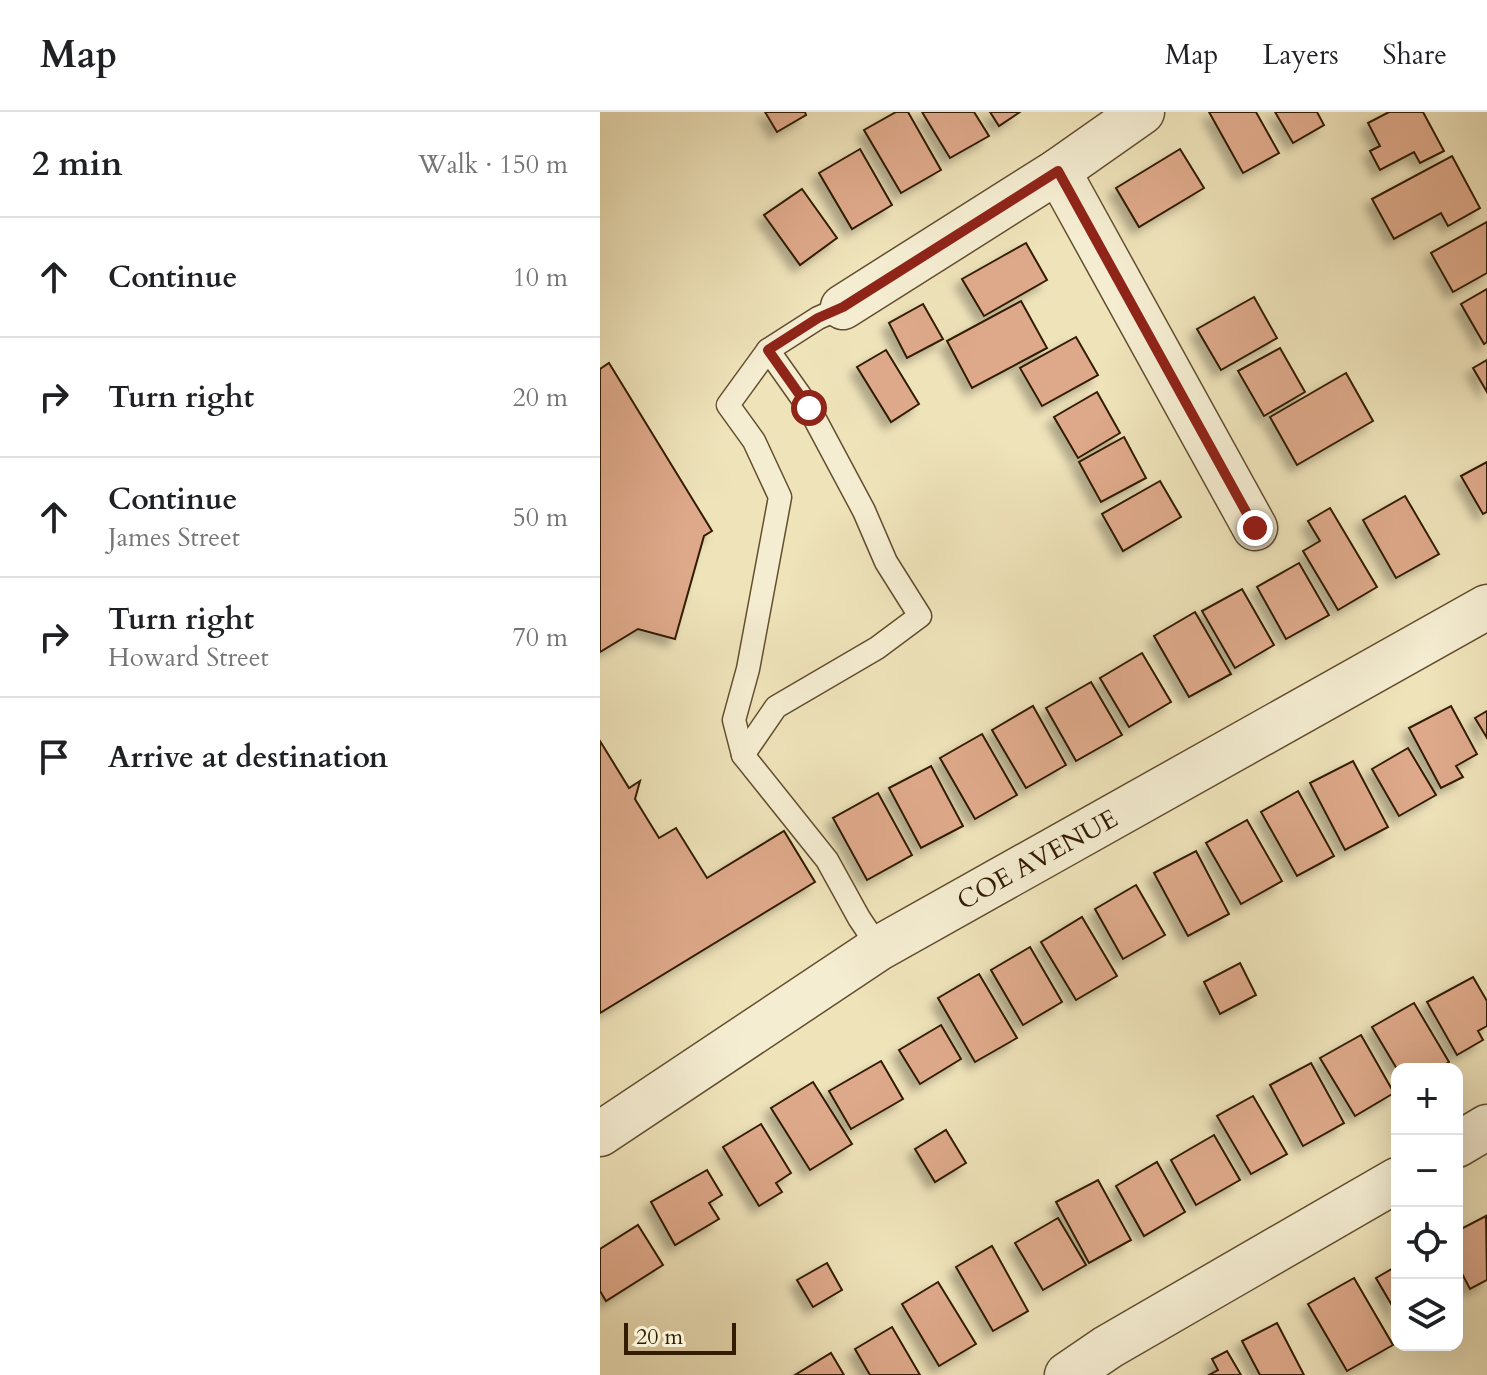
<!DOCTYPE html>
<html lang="en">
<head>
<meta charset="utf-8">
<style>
	:root { --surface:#fff; --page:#f6f6f6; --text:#202124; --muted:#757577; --line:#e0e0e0 }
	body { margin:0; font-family:Cardo,serif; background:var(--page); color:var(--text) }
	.controls { position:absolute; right:24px; bottom:24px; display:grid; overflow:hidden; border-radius:16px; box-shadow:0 8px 32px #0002 }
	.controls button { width:72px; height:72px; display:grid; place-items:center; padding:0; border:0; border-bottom:2px solid var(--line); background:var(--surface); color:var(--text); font:40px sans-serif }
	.scale { position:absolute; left:24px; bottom:20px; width:112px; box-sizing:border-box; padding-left:8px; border:4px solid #331c00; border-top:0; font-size:22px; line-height:28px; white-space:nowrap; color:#331c00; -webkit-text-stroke:6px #f5edd2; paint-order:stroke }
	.stop { position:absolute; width:24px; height:24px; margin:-18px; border:6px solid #8f2418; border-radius:50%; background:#fff }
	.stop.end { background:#8f2418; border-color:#fff; box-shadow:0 2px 8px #0008 }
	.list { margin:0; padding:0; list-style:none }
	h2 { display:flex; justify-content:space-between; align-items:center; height:104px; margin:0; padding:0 32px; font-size:34px }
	h2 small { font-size:26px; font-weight:400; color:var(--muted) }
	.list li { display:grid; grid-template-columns:52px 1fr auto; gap:24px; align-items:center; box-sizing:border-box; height:120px; padding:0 32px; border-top:2px solid var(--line) }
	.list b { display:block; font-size:30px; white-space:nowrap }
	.list p { margin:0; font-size:26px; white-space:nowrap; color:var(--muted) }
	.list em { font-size:26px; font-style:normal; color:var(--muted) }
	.icon { flex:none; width:44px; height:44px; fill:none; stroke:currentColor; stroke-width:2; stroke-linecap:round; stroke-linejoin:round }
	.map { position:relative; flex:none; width:887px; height:1263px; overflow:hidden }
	header { display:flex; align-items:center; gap:48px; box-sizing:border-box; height:112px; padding:0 40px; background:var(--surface); border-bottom:2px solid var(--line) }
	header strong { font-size:38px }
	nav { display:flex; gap:44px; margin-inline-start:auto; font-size:28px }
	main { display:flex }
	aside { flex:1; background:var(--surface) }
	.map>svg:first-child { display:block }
	.building { fill:#dea98a; stroke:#331c00; stroke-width:2; filter:url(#shadow) }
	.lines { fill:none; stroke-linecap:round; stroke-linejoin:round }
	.service-casing { stroke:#624e2e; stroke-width:25 }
	.minor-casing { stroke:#624e2e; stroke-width:47 }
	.service { stroke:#f5edd2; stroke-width:22 }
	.minor { stroke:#f5edd2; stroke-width:44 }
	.route { stroke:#8f2418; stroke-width:10 }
	.labels { text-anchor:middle; stroke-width:7; stroke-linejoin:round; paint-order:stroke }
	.street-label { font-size:26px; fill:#331c00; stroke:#f5edd2 }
</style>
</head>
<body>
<header>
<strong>Map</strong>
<nav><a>Map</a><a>Layers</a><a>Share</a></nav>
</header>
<main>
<aside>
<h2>2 min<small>Walk · 150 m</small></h2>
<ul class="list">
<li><svg class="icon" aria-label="ahead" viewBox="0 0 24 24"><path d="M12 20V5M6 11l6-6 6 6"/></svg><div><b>Continue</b></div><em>10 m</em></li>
<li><svg class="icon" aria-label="right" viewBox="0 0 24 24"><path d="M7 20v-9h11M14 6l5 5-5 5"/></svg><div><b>Turn right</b></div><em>20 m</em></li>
<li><svg class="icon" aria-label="ahead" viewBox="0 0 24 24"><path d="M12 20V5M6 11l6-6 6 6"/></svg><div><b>Continue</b><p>James Street</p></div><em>50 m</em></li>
<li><svg class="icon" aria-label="right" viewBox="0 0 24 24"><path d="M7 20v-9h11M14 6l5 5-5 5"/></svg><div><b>Turn right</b><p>Howard Street</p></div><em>70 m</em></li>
<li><svg class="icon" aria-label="arrive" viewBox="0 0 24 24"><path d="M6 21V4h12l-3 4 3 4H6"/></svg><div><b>Arrive at destination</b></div></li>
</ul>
</aside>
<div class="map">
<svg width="887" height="1263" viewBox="0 0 887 1263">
	<defs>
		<filter id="shadow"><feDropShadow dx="-7" dy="7" stdDeviation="4" flood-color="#0004"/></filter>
	</defs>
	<rect width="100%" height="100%" fill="#efe3ba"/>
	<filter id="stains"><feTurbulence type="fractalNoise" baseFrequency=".0025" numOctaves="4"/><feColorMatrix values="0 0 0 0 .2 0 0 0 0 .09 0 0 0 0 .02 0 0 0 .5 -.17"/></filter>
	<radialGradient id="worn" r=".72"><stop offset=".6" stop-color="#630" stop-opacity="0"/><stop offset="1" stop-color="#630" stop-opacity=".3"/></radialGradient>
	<!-- building -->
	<g class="building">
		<polygon points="165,0 205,0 206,3 177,20"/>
		<polygon points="296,0 308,0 341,58 301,81 264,18"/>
		<polygon points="322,0 374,0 389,24 350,46"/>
		<polygon points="390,0 420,0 399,14"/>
		<polygon points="609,0 656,0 679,41 643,61"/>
		<polygon points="675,0 717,0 724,13 693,31"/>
		<polygon points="789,0 823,0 844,39 820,51 814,40 780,58 770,39 780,34 768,11"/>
		<polygon points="260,37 292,93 252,117 219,61"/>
		<polygon points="580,37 604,76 539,115 516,76"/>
		<polygon points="852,44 880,96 848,114 841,101 794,127 772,87"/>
		<polygon points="202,77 237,126 200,153 164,103"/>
		<polygon points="887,110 887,161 853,180 831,141"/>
		<polygon points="426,131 447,168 384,204 362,167"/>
		<polygon points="887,177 887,230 884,232 861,192"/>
		<polygon points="654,185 677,226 621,258 597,217"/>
		<polygon points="421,189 447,236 372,276 347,229"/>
		<polygon points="323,192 343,227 307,246 289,211"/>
		<polygon points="476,225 498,263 442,294 420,256"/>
		<polygon points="680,236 705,280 664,304 638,259"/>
		<polygon points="286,238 319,292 291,310 257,255"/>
		<polygon points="887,248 887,280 873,256"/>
		<polygon points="9,251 112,419 104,424 75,527 38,517 0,540 0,257"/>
		<polygon points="746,261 773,309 697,353 670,305"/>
		<polygon points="497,280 520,321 478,346 454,305"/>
		<polygon points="524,325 546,366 501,390 479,350"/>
		<polygon points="887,350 887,400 883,402 861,364"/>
		<polygon points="560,369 581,405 523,439 502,402"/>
		<polygon points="805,384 839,442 796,466 763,408"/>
		<polygon points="730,396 777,475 738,498 703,439 720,429 708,409"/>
		<polygon points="699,451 729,503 686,527 657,475"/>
		<polygon points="642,477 674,533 635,556 602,499"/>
		<polygon points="595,500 631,562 589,585 554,524"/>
		<polygon points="542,541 571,590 529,615 500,566"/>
		<polygon points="491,570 522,623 476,649 446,596"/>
		<polygon points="433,594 466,653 426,676 392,618"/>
		<polygon points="851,594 877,642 856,654 863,665 841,676 809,616"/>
		<polygon points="887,599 887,626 875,606"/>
		<polygon points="382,622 417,683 375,707 340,646"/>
		<polygon points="0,629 29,676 40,669 35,687 59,726 76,716 107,766 184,719 215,770 0,901"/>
		<polygon points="808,636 836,683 799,704 772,657"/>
		<polygon points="753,649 788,715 745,738 710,671"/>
		<polygon points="331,654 363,714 321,736 289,676"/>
		<polygon points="698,679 734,744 697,764 661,700"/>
		<polygon points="278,681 312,743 267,768 233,706"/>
		<polygon points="647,708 682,769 641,792 606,731"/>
		<polygon points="596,739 629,802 588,824 554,761"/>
		<polygon points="536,773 565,823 523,847 495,797"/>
		<polygon points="482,805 517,864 476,888 441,830"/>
		<polygon points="430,835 462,890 423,913 391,858"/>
		<polygon points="640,851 656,883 620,902 604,870"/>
		<polygon points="379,862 417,926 375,950 338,886"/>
		<polygon points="873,865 887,889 887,914 878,919 883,928 857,943 827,890"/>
		<polygon points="814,891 849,950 837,957 797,957 772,915"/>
		<polygon points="341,913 361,947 320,972 299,938"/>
		<polygon points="761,923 794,981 755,1004 720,946"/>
		<polygon points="281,949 303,987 251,1017 229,979"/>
		<polygon points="711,951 744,1011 703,1034 670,973"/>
		<polygon points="213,970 252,1032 210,1058 171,996"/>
		<polygon points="653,984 687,1042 651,1062 617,1004"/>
		<polygon points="161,1012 191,1061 176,1071 182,1080 159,1094 123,1035"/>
		<polygon points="346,1018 366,1051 335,1070 315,1037"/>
		<polygon points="614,1023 640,1068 596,1093 571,1048"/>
		<polygon points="557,1050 585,1100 544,1124 516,1074"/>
		<polygon points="107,1058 122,1083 109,1091 119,1107 75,1133 51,1090"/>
		<polygon points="498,1068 531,1128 489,1151 456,1090"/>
		<polygon points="886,1104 887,1168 870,1177 857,1152 857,1119"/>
		<polygon points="458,1106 486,1153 443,1178 415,1131"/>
		<polygon points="38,1113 63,1153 6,1189 0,1179 0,1137"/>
		<polygon points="392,1134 428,1199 393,1219 356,1155"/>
		<polygon points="227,1151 242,1178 213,1195 197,1168"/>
		<polygon points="797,1154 797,1202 776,1166"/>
		<polygon points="754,1166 793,1233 747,1259 708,1192"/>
		<polygon points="338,1170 376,1232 339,1254 302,1192"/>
		<polygon points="677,1211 704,1263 660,1263 642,1229"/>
		<polygon points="292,1215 320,1263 270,1263 255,1237"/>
		<polygon points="627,1239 641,1263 609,1263 618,1258 612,1247"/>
		<polygon points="231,1241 244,1263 195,1263"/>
	</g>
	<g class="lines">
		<!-- service casing -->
		<g class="service-casing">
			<g id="service">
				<polyline points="168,238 128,293 154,329 180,385 148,557 134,608 143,643 227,748 259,806 279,836"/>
				<polyline points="143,643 176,595 277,536 320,504 286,450 264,399 209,296 168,238 218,206 243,195"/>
			</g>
		</g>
		<!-- minor casing -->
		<g class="minor-casing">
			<g id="minor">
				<polyline points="458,59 655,416"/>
				<polyline points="243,195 458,59 542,0"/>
				<polyline points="0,1022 279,836 887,495"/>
				<polyline points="857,1033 887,1015"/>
				<polyline points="467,1263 508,1235 797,1068"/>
			</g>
		</g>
		<!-- service -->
		<use href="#service" class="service"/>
		<!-- minor -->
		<use href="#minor" class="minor"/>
	</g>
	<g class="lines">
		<!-- route -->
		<polyline class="route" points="209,296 168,238 218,206 243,195 458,59 655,416"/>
	</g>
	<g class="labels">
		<!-- street labels -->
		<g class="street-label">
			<text transform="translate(437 747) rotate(-29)" y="9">COE AVENUE</text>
		</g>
	</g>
	<rect width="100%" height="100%" filter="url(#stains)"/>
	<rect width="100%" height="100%" fill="url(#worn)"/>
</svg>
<div class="controls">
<button>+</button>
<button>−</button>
<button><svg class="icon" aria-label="locate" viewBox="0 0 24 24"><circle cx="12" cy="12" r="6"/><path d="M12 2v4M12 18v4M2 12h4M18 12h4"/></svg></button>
<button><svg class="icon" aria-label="layers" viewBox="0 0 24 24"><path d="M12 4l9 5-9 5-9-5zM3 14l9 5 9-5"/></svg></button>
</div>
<div class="scale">20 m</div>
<div class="stop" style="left:209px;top:296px"></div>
<div class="stop end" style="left:655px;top:416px"></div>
</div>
</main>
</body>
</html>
